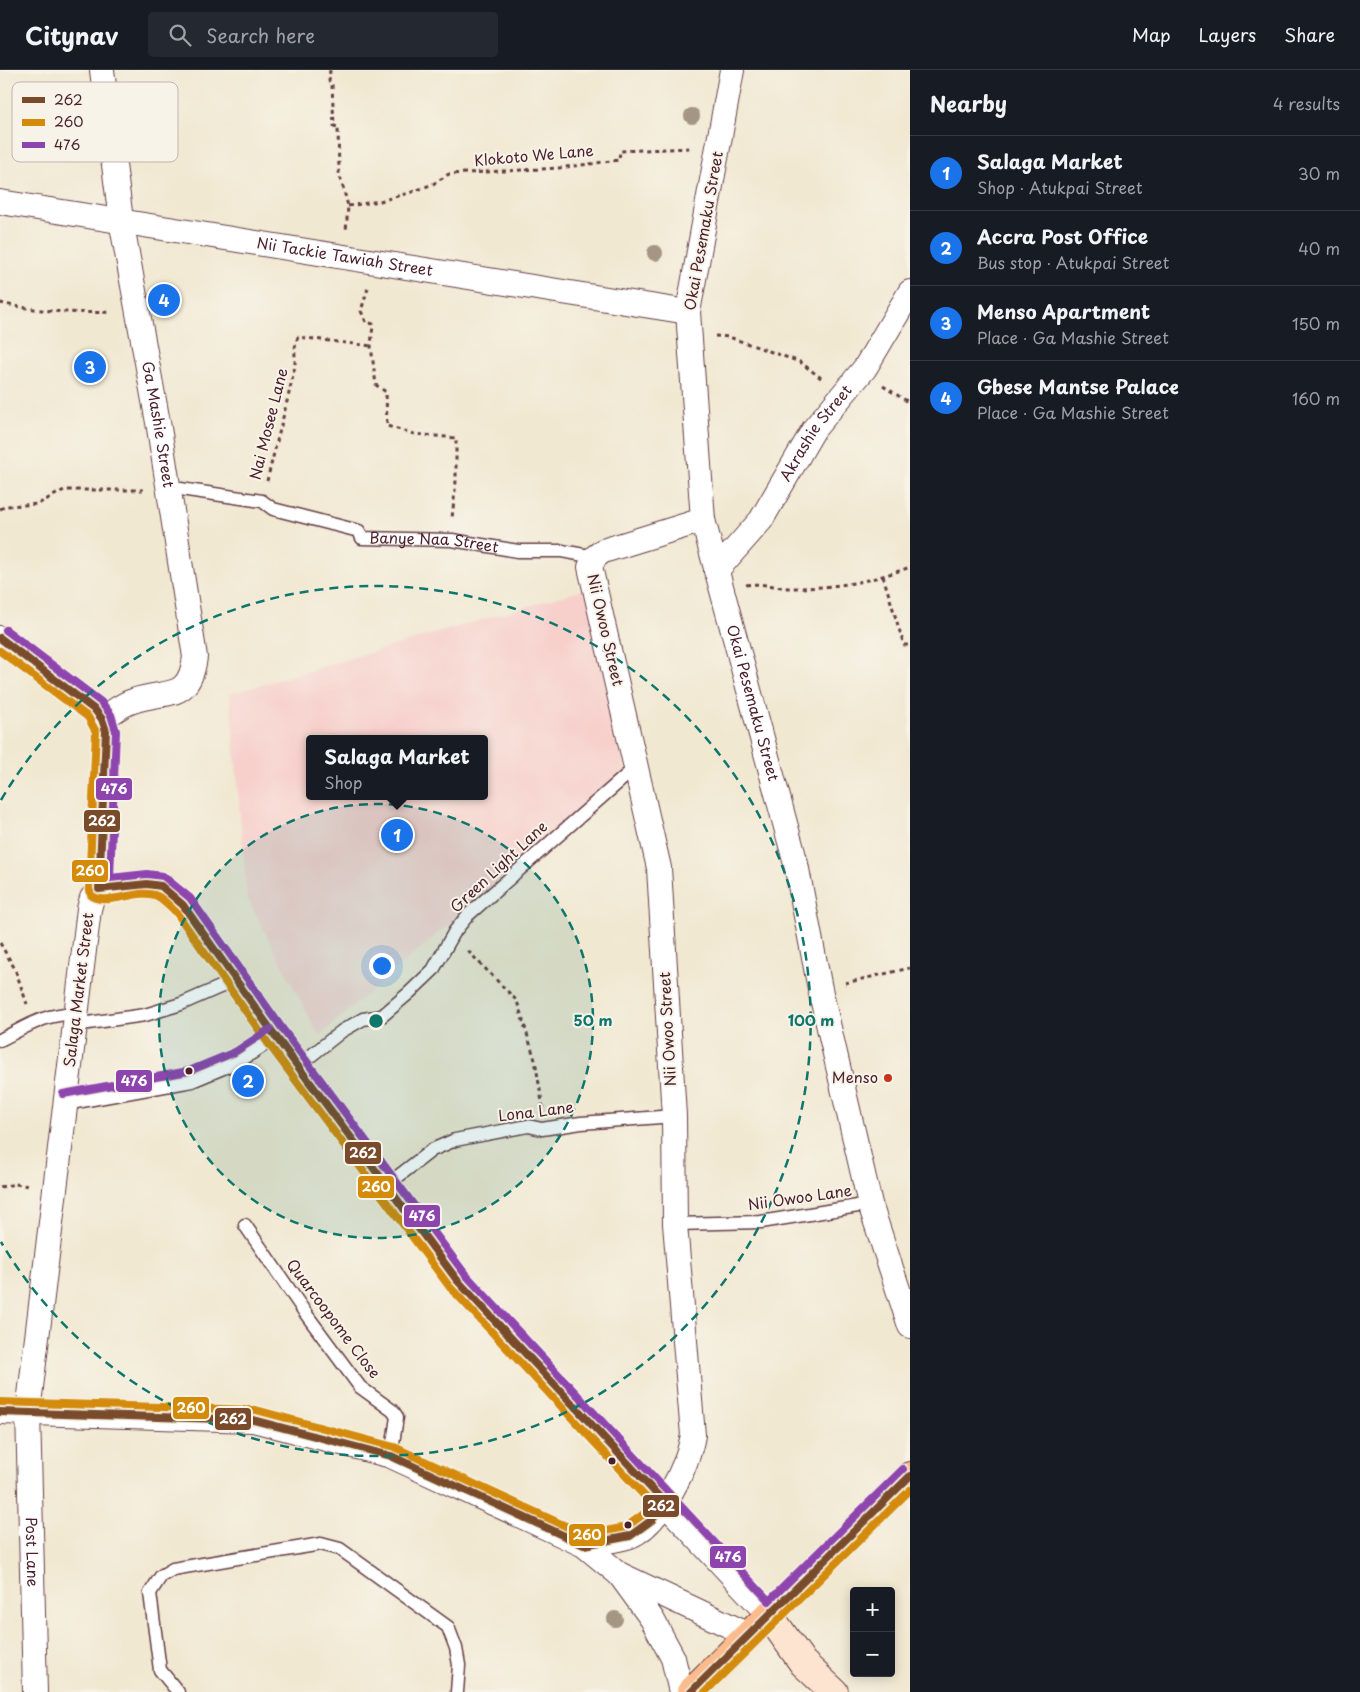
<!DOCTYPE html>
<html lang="en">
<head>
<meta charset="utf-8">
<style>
	:root { --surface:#171b24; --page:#242831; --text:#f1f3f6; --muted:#9ea1a6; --line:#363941; --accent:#1a73e8 }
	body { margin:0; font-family:"Playpen Sans",sans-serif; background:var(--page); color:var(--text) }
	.controls { position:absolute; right:15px; bottom:15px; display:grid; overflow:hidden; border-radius:5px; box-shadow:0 2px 12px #0003 }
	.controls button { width:45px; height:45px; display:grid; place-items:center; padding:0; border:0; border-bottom:1px solid var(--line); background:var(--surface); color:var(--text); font:25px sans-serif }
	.you { position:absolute; left:381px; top:895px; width:18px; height:18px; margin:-12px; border:4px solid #fff; border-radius:50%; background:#1a73e8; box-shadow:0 0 0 8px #1a73e833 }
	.badge { display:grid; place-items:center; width:32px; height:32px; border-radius:50%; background:var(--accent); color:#fff; font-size:16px; font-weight:700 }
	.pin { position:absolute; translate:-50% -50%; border:2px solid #fff; box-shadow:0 1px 5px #0006 }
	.popup { position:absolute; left:306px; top:665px; width:182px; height:65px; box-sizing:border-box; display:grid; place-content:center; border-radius:5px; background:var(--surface); filter:drop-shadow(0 1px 4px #0005); font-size:16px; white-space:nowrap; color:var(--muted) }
	.popup b { font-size:19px; color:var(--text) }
	.popup::after { content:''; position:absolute; left:50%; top:100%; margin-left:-10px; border:10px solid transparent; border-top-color:var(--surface) }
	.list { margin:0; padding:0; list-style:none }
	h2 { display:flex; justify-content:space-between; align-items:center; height:65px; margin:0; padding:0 20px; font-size:21px }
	h2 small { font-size:16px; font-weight:400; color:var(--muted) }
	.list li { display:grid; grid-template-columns:32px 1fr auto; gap:15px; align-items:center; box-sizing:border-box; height:75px; padding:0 20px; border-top:1px solid var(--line) }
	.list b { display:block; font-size:19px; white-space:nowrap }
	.list p { margin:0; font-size:16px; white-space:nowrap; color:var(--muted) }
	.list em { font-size:16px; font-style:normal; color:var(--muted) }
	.icon { flex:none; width:28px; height:28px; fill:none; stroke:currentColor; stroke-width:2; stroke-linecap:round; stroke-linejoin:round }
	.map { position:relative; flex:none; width:910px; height:1622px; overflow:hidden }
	header { display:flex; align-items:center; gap:30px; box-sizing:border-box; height:70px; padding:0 25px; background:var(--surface); border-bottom:1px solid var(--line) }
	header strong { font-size:24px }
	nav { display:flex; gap:28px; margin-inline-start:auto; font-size:18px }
	.search { width:350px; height:45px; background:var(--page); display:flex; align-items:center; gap:12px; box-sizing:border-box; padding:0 18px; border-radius:5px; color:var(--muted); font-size:19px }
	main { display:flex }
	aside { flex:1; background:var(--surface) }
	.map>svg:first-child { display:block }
	.built { fill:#f7d0cc; fill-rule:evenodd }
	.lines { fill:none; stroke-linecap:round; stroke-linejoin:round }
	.lane-casing { stroke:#633d44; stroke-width:15 }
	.street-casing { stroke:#633d44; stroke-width:26 }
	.secondary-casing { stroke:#633d44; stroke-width:30 }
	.primary-casing { stroke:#633d44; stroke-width:30 }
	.path { stroke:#633d44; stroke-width:3; stroke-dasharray:4 4; stroke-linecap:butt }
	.lane { stroke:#fff; stroke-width:12 }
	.street { stroke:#fff; stroke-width:24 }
	.secondary { stroke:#fde4d1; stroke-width:28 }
	.primary { stroke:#fbbb8c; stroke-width:28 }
	.bus-1-casing { stroke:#f7f3e8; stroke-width:11 }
	.bus-2-casing { stroke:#f7f3e8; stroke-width:11 }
	.bus-3-casing { stroke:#f7f3e8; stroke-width:11 }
	.bus-1 { stroke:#7a4b2a; stroke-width:8 }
	.bus-2 { stroke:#d48b09; stroke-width:8 }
	.bus-3 { stroke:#8e44ad; stroke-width:8 }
	.tree { fill:#a49682 }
	.ring { fill:none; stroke:#0f766e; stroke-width:2.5; stroke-dasharray:9 6 }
	.bus-dot { fill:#4a1f2b; stroke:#f7f3e8; stroke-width:2 }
	.poi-dot { fill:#c8321e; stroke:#f7f3e8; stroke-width:2 }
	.labels { text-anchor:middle; stroke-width:4; stroke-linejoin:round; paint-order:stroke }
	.street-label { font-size:15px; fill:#4a1f2b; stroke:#f7f3e8 }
	.poi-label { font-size:15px; fill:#4a1f2b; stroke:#f7f3e8; text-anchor:end }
	.key { fill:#f7f3e8; stroke:#c3b3af; stroke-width:1 }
	.key-label { font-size:14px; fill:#4a1f2b }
	.centre { fill:#0f766e; stroke:#f7f3e8; stroke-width:2.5 }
	.ring-label { font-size:15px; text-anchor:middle; font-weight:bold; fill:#0f766e; stroke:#f7f3e8; stroke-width:4; stroke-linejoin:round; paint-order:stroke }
	.line-badge { stroke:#f7f3e8; stroke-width:2 }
	.badge-label { font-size:14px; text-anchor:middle; font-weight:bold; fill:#fff }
</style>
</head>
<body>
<header>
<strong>Citynav</strong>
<div class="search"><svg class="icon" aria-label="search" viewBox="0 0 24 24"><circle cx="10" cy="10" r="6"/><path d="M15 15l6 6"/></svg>Search here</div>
<nav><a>Map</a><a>Layers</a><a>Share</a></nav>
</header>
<main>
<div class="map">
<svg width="910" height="1622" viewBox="0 0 910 1622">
	<rect width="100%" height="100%" fill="#f7f3e8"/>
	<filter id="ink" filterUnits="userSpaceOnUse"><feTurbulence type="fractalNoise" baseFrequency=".02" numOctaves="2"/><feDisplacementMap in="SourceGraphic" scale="10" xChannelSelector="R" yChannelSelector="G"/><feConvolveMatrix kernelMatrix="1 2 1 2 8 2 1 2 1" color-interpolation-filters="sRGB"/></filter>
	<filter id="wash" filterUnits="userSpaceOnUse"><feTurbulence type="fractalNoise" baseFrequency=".0096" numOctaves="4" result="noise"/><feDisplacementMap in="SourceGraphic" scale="20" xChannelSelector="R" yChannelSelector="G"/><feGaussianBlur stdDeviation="1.12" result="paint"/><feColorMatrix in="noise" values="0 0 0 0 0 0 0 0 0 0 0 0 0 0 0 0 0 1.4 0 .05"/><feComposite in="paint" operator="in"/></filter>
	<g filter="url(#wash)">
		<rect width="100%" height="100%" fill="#f1e8d1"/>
		<!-- built -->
		<path class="built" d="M589,518l36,184 -306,264 -72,-138 -17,-204zM310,669h174v57h-174z"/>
	</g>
	<g filter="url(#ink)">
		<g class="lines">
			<!-- lane casing -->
			<g class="lane-casing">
				<g id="lane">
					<path id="s1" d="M167,417l95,14 11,8 86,22 3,7 90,2 66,11h44l33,6"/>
					<polyline points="74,955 145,945 181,934 236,910"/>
					<path d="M0,970c30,-15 41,-25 76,-27"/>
					<polyline points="298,996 342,961 363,949 382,946 409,923 433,900 455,861 468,845 637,696"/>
					<polyline points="65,1034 192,1011 240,991 276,967"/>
					<polyline points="387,1115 432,1080 455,1070 528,1056 542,1059 581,1053 674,1046"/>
					<polyline points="675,1154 761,1152 870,1134"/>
					<polyline points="245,1155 306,1244 360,1317 393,1341 397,1347 391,1386"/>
					<polyline points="178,1622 160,1600 150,1523 161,1506 173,1499 321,1474 340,1479 448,1557 456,1578 459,1595 457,1622"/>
				</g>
			</g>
			<!-- street casing -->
			<g class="street-casing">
				<g id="street">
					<path id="s2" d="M102,0l19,150 38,208 36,229c-6,46 -29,32 -62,44 -11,3 -21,12 -31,18"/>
					<path id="s3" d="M732,0l-44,242 15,208 93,344 24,125 50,215 40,122"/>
					<path id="s4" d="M0,132l688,110"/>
					<path id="s5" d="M716,501l45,-51 53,-91 51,-61 45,-76"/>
					<path id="s6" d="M0,568l95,72 7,9 4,12 -7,158 -7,9 -3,11 -61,503 7,280"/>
					<polyline points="99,819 147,814 161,816 183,835 276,967 457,1210 769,1545"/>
					<polyline points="0,1342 253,1350 391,1386 584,1475 619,1504 749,1565"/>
					<path d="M584,1475c15,-3 32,-4 46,-9 30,-12 58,-71 63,-101l-18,-211 -1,-108 -15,-248 -69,-301 5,-10 8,-6 100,-31"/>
					<polyline points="620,1505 652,1549 673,1588 681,1622"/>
				</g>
			</g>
			<!-- secondary casing -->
			<g class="secondary-casing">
				<polyline id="secondary" points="769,1545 803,1593 834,1622"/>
			</g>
			<!-- primary casing -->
			<g class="primary-casing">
				<polyline id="primary" points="691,1622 910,1406"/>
			</g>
			<!-- path -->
			<g class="path">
				<polyline points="330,0 329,11 332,15 334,56 338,57 339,102 348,136 346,161"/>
				<polyline points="348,136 380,131 412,122 433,114 449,104 559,98 619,90 620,81 691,78"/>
				<polyline points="368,218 361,241 366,252 373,254 371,276 376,315 386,322 387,356 414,364 456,368 456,411 452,448"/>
				<path d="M0,233c37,8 73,11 111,9"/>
				<polyline points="715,266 729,267 800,292 821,308"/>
				<polyline points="883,316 910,333"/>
				<path d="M267,411c9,-37 19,-73 27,-110 3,-14 -2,-19 4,-34l73,9"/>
				<polyline points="0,439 7,436 38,434 64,420 143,420"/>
				<polyline points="883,506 904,575 910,575"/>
				<path d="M746,515c16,-3 31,3 47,3 43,0 76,-6 117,-21"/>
				<polyline points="0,873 15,899 27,934"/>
				<polyline points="468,881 517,931 535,990 543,1038"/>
				<polyline points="845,913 910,898"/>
				<polyline points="0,1117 15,1114 29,1116"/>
			</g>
			<!-- lane -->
			<use href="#lane" class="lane"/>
			<!-- street -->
			<use href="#street" class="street"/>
			<!-- secondary -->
			<use href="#secondary" class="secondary"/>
			<!-- primary -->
			<use href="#primary" class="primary"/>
			<!-- bus-1 casing -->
			<g class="bus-1-casing">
				<g id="bus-1">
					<polyline points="0,568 95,640 102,649 106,661 99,819 147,814 161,816 183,835 276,967 457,1210 664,1432 652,1450 630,1466 584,1475 391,1386 253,1350 0,1342"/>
					<polyline points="691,1622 910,1406"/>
				</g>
			</g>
			<!-- bus-2 casing -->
			<g class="bus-2-casing">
				<g id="bus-2">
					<path d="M0,581l88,66 8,15 -7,157 2,6c14,13 49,-8 66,1 7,3 13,11 19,16l92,131 181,243 202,217 -6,10 -19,14 -41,8 -191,-88 -138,-37 -256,-8"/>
					<polyline points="705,1622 910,1420"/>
				</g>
			</g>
			<!-- bus-3 casing -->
			<g class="bus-3-casing">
				<g id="bus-3">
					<polyline points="6,560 101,632 111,645 116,661 110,808 147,804 163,806 190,828 284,961 465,1204 769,1531 903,1399"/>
					<polyline points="63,1024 189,1001 235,982 270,959"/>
				</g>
			</g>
			<!-- bus-1 -->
			<use href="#bus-1" class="bus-1"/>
			<!-- bus-2 -->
			<use href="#bus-2" class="bus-2"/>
			<!-- bus-3 -->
			<use href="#bus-3" class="bus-3"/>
		</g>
		<!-- trees -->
		<g class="tree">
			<circle cx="692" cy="46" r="8"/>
			<circle cx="655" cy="183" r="8"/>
			<circle cx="615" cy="1549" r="8"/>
		</g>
	</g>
	<!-- distance rings -->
	<circle cx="376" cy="951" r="217" fill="#0f766e" fill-opacity=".12"/>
	<g class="ring">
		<circle cx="376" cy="951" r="217"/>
		<path d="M1 730A435 435 0 1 1 1 1172"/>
	</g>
	<!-- markers -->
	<g class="bus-dot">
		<circle cx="189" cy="1001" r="4.5"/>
		<circle cx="612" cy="1391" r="4.5"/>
		<circle cx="628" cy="1455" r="4.5"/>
	</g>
	<circle class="poi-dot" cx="888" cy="1008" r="5"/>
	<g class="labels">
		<!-- street labels -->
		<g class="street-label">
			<text transform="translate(534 86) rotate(-5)" y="5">Klokoto We Lane</text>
			<text transform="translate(704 161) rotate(-80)" y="5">Okai Pesemaku Street</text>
			<text dy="5" stroke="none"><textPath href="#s4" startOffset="349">Nii Tackie Tawiah Street</textPath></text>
			<text dy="5" stroke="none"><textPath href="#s2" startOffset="359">Ga Mashie Street</textPath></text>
			<text transform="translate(269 354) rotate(-76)" y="5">Nai Mosee Lane</text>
			<text dy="5" stroke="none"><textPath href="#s5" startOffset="171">Akrashie Street</textPath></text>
			<text dy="5" stroke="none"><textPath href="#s1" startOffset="278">Banye Naa Street</textPath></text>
			<text transform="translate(605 560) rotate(77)" y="5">Nii Owoo Street</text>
			<text dy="5" stroke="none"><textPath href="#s3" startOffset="644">Okai Pesemaku Street</textPath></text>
			<text transform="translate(499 797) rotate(-43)" y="5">Green Light Lane</text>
			<text transform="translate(79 920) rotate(-83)" y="5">Salaga Market Street</text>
			<text transform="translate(668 959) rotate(-93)" y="5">Nii Owoo Street</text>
			<text transform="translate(536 1042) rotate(-7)" y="5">Lona Lane</text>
			<text transform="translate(800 1128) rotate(-8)" y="5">Nii Owoo Lane</text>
			<text transform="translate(333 1249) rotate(53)" y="5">Quarcoopome Close</text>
			<text dy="5" stroke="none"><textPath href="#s6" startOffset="971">Post Lane</textPath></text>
		</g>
		<!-- poi labels -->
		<g class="poi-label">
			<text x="878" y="1013">Menso</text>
		</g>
	</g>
	<!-- legend -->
	<rect x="12" y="12" width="166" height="80" rx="8" class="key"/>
	<rect x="22" y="27" width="23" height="6" fill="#7a4b2a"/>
	<rect x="22" y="49" width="23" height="7" fill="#d48b09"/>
	<rect x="22" y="72" width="23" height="6" fill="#8e44ad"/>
	<g class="key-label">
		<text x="54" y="35">262</text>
		<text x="54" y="57">260</text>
		<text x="54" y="80">476</text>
	</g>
	<circle cx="376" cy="951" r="8" class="centre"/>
	<g class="ring-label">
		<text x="593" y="956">50 m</text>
		<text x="811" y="956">100 m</text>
	</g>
	<g class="line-badge">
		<rect x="95" y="707" width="38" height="24" rx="5" fill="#8e44ad"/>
		<rect x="83" y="739" width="38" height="24" rx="5" fill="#7a4b2a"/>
		<rect x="71" y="789" width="38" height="24" rx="5" fill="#d48b09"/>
		<rect x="115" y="999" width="38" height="24" rx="5" fill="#8e44ad"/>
		<rect x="344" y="1071" width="38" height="24" rx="5" fill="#7a4b2a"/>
		<rect x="357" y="1105" width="38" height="24" rx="5" fill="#d48b09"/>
		<rect x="403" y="1134" width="38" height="24" rx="5" fill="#8e44ad"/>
		<rect x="172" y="1326" width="38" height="24" rx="5" fill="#d48b09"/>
		<rect x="214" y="1337" width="38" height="24" rx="5" fill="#7a4b2a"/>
		<rect x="642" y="1424" width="38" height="24" rx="5" fill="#7a4b2a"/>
		<rect x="568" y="1453" width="38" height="24" rx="5" fill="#d48b09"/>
		<rect x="709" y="1475" width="38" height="24" rx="5" fill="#8e44ad"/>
	</g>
	<g class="badge-label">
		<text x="114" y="724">476</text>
		<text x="102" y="756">262</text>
		<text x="90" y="806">260</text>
		<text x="134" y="1016">476</text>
		<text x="363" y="1088">262</text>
		<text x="376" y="1122">260</text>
		<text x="422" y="1151">476</text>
		<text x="191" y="1343">260</text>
		<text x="233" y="1354">262</text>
		<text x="661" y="1441">262</text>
		<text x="587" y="1470">260</text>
		<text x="728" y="1492">476</text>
	</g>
</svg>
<div class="controls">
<button>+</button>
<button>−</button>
</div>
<div class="you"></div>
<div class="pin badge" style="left:397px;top:765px">1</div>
<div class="popup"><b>Salaga Market</b>Shop</div>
<div class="pin badge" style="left:248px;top:1011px">2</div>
<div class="pin badge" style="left:90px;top:297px">3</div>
<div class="pin badge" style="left:164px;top:230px">4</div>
</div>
<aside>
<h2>Nearby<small>4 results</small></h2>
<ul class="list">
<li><span class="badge">1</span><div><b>Salaga Market</b><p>Shop · Atukpai Street</p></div><em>30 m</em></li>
<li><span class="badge">2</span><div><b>Accra Post Office</b><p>Bus stop · Atukpai Street</p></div><em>40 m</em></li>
<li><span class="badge">3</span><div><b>Menso Apartment</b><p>Place · Ga Mashie Street</p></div><em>150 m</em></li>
<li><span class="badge">4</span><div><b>Gbese Mantse Palace</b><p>Place · Ga Mashie Street</p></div><em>160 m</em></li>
</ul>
</aside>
</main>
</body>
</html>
